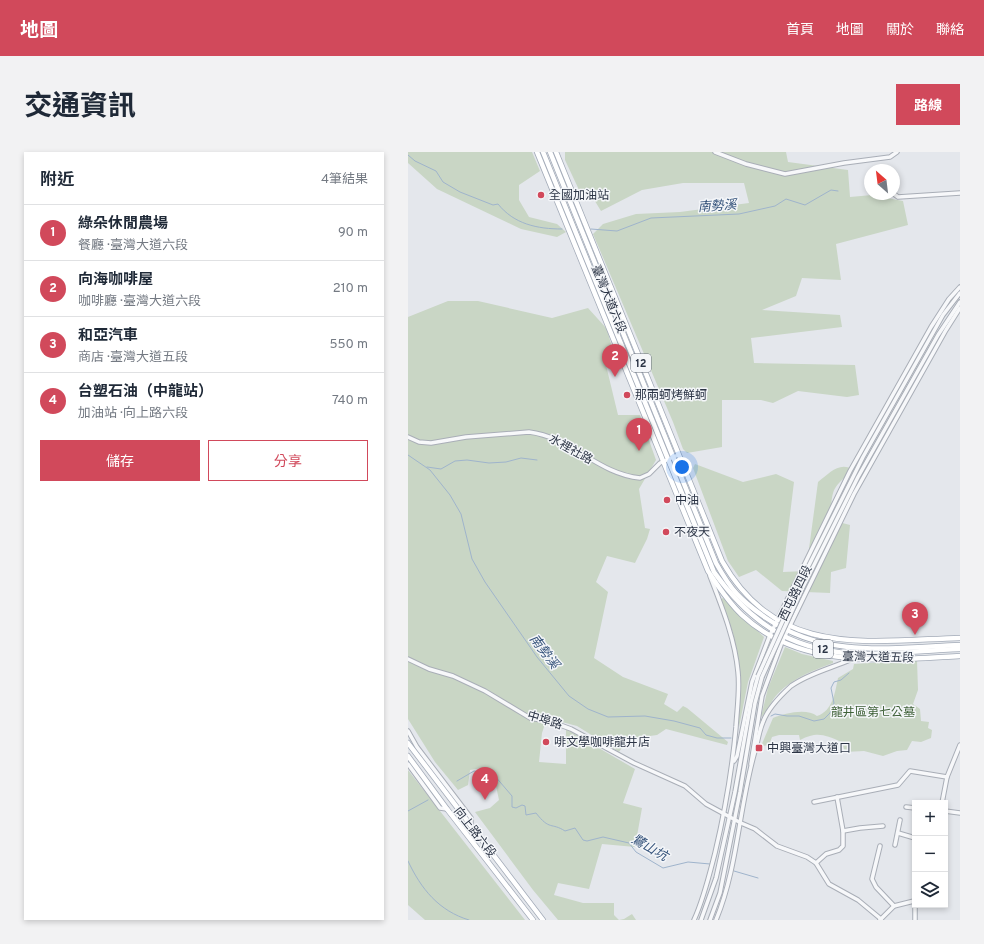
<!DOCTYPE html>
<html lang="zh-TW">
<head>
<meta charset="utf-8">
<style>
	:root { --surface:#fff; --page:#f2f2f3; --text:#1f2937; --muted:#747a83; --line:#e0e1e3; --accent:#d1495b }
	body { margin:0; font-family:Overpass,"Noto Sans TC",sans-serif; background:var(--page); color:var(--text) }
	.controls { position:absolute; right:12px; bottom:12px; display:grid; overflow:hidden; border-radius:0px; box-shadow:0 2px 6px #0003 }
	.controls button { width:36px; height:36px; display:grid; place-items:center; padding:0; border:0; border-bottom:1px solid var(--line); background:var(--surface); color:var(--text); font:20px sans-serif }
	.compass { position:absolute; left:456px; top:12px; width:36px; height:36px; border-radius:50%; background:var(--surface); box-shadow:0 2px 6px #0003; rotate:332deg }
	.you { position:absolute; left:274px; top:315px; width:14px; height:14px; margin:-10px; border:3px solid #fff; border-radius:50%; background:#1a73e8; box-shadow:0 0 0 6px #1a73e833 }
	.badge { display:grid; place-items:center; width:26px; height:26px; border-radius:50%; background:var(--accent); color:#fff; font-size:13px; font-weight:700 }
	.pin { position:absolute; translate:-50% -33px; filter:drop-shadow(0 1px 2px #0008) }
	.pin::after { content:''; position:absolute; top:21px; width:14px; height:12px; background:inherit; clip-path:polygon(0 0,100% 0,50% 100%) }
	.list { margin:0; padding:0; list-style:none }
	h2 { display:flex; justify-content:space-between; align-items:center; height:52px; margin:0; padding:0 16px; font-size:17px }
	h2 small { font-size:13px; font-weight:400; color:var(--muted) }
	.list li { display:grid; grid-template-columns:26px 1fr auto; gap:12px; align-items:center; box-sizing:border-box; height:56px; padding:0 16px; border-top:1px solid var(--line) }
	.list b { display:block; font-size:15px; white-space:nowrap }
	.list p { margin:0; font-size:13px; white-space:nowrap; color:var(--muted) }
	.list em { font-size:13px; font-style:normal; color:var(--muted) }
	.actions { display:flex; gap:8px; padding:12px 16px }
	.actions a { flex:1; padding:9px 0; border:1px solid var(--accent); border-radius:0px; text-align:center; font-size:14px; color:var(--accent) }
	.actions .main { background:var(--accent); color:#fff }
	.icon { flex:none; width:22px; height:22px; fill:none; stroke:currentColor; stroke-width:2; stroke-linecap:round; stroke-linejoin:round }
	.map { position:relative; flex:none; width:552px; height:768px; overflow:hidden; border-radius:0px }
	header { display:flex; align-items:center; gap:24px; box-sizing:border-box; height:56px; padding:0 20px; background:var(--accent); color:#fff }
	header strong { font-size:19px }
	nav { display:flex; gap:22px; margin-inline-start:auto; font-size:14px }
	.intro { display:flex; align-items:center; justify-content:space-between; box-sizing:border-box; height:96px; padding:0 24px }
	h1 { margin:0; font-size:28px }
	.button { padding:10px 18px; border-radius:0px; background:var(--accent); color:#fff; font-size:14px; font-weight:700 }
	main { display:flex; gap:24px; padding:0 24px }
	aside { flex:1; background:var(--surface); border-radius:0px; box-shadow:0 2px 6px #0003 }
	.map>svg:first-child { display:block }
	.green { fill:#c9d6c5 }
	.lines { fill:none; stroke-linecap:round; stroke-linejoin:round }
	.stream { stroke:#9fb4cc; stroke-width:1 }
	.minor-casing { stroke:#a9aeb7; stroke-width:5.5 }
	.major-casing { stroke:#a3abb8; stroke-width:6 }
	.minor { stroke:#f7f8fa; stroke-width:3.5 }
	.major { stroke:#fff; stroke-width:4.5 }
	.minor-bridge-casing { stroke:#a9aeb7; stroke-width:5.5; stroke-linecap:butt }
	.minor-bridge { stroke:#f7f8fa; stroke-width:3.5 }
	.poi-dot { fill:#d1495b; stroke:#f4f6f9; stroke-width:1.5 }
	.labels { text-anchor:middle; stroke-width:3; stroke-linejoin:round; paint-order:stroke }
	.shield { fill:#f4f6f9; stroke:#676e7b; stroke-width:1 }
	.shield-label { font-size:11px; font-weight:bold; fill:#2b3445 }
	.poi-label { font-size:12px; fill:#2b3445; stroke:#f4f6f9; text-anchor:start }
	.street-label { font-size:12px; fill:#2b3445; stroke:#f4f6f9 }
	.park-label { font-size:12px; fill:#3f6138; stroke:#f4f6f9 }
	.water-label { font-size:13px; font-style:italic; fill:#34527a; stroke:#f4f6f9 }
</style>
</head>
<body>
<header>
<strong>地圖</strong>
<nav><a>首頁</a><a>地圖</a><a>關於</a><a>聯絡</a></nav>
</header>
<div class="intro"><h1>交通資訊</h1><a class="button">路線</a></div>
<main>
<aside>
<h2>附近<small>4筆結果</small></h2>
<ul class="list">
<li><span class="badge">1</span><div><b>綠朵休閒農場</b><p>餐廳 · 臺灣大道六段</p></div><em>90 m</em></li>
<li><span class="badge">2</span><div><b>向海咖啡屋</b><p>咖啡廳 · 臺灣大道六段</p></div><em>210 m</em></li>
<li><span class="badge">3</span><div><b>和亞汽車</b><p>商店 · 臺灣大道五段</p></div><em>550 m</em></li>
<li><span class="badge">4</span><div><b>台塑石油（中龍站）</b><p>加油站 · 向上路六段</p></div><em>740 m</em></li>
</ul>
<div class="actions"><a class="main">儲存</a><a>分享</a></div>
</aside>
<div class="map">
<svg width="552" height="768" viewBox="0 0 552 768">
	<rect width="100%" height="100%" fill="#e4e7ec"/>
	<!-- green -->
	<g class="green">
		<polygon points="0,0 124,0 132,19 111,33 111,48 121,65 149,72 158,80 149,85 113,77 29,37 0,11"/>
		<polygon points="157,0 378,0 380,10 440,18 442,45 464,43 495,49 500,73 428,92 433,128 394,126 388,144 354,158 432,163 434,175 343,186 346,211 447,213 451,243 439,245 390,239 365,251 353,248 314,248 314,295 279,301 275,297 265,270 185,82 195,72 228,62 272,60 341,51 336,31 275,31 234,38 193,59 182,41 172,40 157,8"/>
		<polygon points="40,149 70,149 144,166 180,156 199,177 207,207 197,209 210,263 232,263 248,308 231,337 237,376 242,377 239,387 227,411 199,404 188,430 200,440 186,506 215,525 260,542 256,552 269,560 275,554 279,556 320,590 319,593 258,577 249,583 220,587 211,600 169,574 139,566 134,581 131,610 158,612 158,577 227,617 215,651 234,656 227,695 194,692 181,737 150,731 146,743 175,751 206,751 206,763 211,768 216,767 224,762 228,768 150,768 125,738 67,660 82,656 91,648 88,634 74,616 62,618 60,633 50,638 27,610 0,567 0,165"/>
		<path d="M287,312l48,18 33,-8 18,8 -11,90 23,-1 12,-89c12,-9 21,-21 36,-12 -24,19 -22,20 -23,50l19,5 -4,43 -15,4 -1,21 -48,-2 -26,-21 -17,7 -11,-16 -35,-93z"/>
		<polygon points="315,446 356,485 340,530 331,575 331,516 325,481 313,447"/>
		<path d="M377,495l17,7 31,7v2c-21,8 -43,16 -58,34 -5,6 -8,16 -14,20l7,-29z"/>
		<path d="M509,508l1,30 -5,14 7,5 1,12 8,1 -1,6 4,2 -1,8 -10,4 -9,-1 -5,9 -10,1 -14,5 -19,-5 -19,1 -3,-10c-18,-7 -24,-11 -42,-2l-1,-5h-20l-7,2 -3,8 -8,1 12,-28c12,-5 34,-10 44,-2 16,-5 18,-24 21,-38l15,-9 1,-5z"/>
		<polygon points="0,618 117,768 17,768 0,753"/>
	</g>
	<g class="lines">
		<!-- stream -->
		<g class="stream">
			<path d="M0,3l7,6 21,10 7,11 17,10 33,13 5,-1c16,20 39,25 64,25"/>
			<polyline points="183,77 209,79 243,66 331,62 367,54 378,47 397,53 423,38 430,39"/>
			<polyline points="0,303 22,318 42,343 53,362 64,407 77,430 129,505 161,544 180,557 200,565 237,564 266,569 292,576 298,583 309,586 323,586"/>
			<polyline points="19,315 33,317 47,309 59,308 81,311 98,310 113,306 129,308"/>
			<polyline points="363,564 367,562 379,564 391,564 406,569 416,567 422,561 426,551 423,536 426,530 433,528 441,521"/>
			<polyline points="351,572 352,571"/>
			<path d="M49,629l17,-10 20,4 18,21v11l4,1 6,-3 3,1 1,9 10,-2c14,18 15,9 29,18l10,-3 8,12 4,1 16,-4 26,6 7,9 27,16 25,-6 22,2"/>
			<polyline points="0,659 20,648"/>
			<path d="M0,709c13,28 31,50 61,59"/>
			<polyline points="326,719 350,726"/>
		</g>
		<!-- minor casing -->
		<g class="minor-casing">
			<g id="minor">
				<polyline points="307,0 338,12 377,22 436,11 482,5 489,0"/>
				<polyline points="486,42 490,45 552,41"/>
				<path d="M0,285l11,5 12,1 35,-6 63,-5c42,5 69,42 111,46l9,-4 11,-11 18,-8"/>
				<polyline points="390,435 455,305 535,163 552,141"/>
				<polyline points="394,437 450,325 530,183 552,150"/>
				<polyline points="0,507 21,517 45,524 77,539 122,566 144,570 163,577 226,611 277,634 298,652 333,671 347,677 369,694 399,705 408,711 421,732 450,748 473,767"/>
				<polyline points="0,579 9,595 63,666 63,674"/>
				<polyline points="326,609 329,604 344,530 362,483 442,319 523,175 541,147 552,135"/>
				<polyline points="0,612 32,656 39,657"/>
				<polyline points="343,612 354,544 374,490 446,342 538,178 552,156"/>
				<polyline points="406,650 490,633 502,619 539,625"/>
				<polyline points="534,651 539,625 552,593"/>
				<polyline points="498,655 507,656"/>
				<polyline points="537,659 552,661"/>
				<polyline points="435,679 452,676 475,674"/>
				<polyline points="490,681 507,686"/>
				<polyline points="487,693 492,668"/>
				<polyline points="472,694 464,727 468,735 486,754"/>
				<polyline points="408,711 418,702 431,698 435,694 435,679 429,645"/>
				<polyline points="507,718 507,768"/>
				<path d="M286,768c10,-22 15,-44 21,-67 10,-42 17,-82 21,-126 1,-18 4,-37 2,-55 -3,-33 -16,-65 -28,-96"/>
				<polyline points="293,768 308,726 327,640 343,550 350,524"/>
				<polyline points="302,768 312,741 332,640 347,551 354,525"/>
				<path d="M308,768c22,-53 23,-114 39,-169 3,-10 4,-20 8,-29 5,-14 17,-26 28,-36 18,-13 41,-18 61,-27"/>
				<polyline points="472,768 486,754 506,749"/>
			</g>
		</g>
		<!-- major casing -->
		<g class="major-casing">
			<g id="major">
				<path d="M129,0l171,419c10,15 20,31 34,44 59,55 144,45 218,41"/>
				<path d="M135,0l171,420c39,55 83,81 151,82 32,0 64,-4 95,-5"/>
				<path d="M142,0l166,411c15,27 24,37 50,55 60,41 125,30 194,27"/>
				<path d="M148,0l166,409c55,97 143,80 238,77"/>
				<polyline points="0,591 135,768"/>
				<polyline points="0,604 39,657 125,768"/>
			</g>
		</g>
		<!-- minor -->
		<use href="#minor" class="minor"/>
		<!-- major -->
		<use href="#major" class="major"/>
		<!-- minor-bridge casing -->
		<g class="minor-bridge-casing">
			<g id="minor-bridge">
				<polyline points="350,524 390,435"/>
				<polyline points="354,525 394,437"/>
			</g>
		</g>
		<!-- minor-bridge -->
		<use href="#minor-bridge" class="minor-bridge"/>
	</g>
	<!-- markers -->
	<g class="poi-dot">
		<circle cx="133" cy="43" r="4"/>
		<circle cx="219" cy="243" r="4"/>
		<circle cx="259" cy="348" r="4"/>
		<circle cx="258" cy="380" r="4"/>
		<circle cx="138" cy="590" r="4"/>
		<rect x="347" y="592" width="8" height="8" rx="2"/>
	</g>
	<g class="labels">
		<!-- shield labels -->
		<g class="shield">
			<rect x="223" y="202" width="20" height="18" rx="3"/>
			<rect x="405" y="488" width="20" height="18" rx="3"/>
		</g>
		<g class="shield-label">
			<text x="233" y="215">12</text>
			<text x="415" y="501">12</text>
		</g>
		<!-- poi labels -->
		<g class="poi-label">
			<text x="141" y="47">全國加油站</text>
			<text x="227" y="247">那兩蚵烤鮮蚵</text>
			<text x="267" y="352">中油</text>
			<text x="266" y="384">不夜天</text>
			<text x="146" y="594">啡文學咖啡龍井店</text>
			<text x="359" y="600">中興臺灣大道口</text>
		</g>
		<!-- street labels -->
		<g class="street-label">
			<text transform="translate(201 147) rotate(68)" y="4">臺灣大道六段</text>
			<text transform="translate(163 297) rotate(29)" y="4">水裡社路</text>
			<text transform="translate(387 441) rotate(-64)" y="4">西屯路四段</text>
			<text transform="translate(470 505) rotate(1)" y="4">臺灣大道五段</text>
			<text transform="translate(137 568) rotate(17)" y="4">中埠路</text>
			<text transform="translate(67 680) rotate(52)" y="4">向上路六段</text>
		</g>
		<!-- park labels -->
		<g class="park-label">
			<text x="465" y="564">龍井區第七公墓</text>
		</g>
		<!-- water labels -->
		<g class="water-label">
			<text transform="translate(309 53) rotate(-4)" y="5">南勢溪</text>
			<text transform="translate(137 499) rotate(53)" y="5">南勢溪</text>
			<text transform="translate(242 695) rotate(30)" y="5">鷺山坑</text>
		</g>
	</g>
</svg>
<div class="controls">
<button>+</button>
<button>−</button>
<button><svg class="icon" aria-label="layers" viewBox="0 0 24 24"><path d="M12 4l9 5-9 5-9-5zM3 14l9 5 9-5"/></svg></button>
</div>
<svg class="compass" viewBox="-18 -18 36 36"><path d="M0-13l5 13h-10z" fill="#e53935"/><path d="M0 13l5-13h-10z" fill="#747a83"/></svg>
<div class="you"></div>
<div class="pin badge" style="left:231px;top:299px">1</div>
<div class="pin badge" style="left:207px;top:225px">2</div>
<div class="pin badge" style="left:507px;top:483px">3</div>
<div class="pin badge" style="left:77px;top:648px">4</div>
</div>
</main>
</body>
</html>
